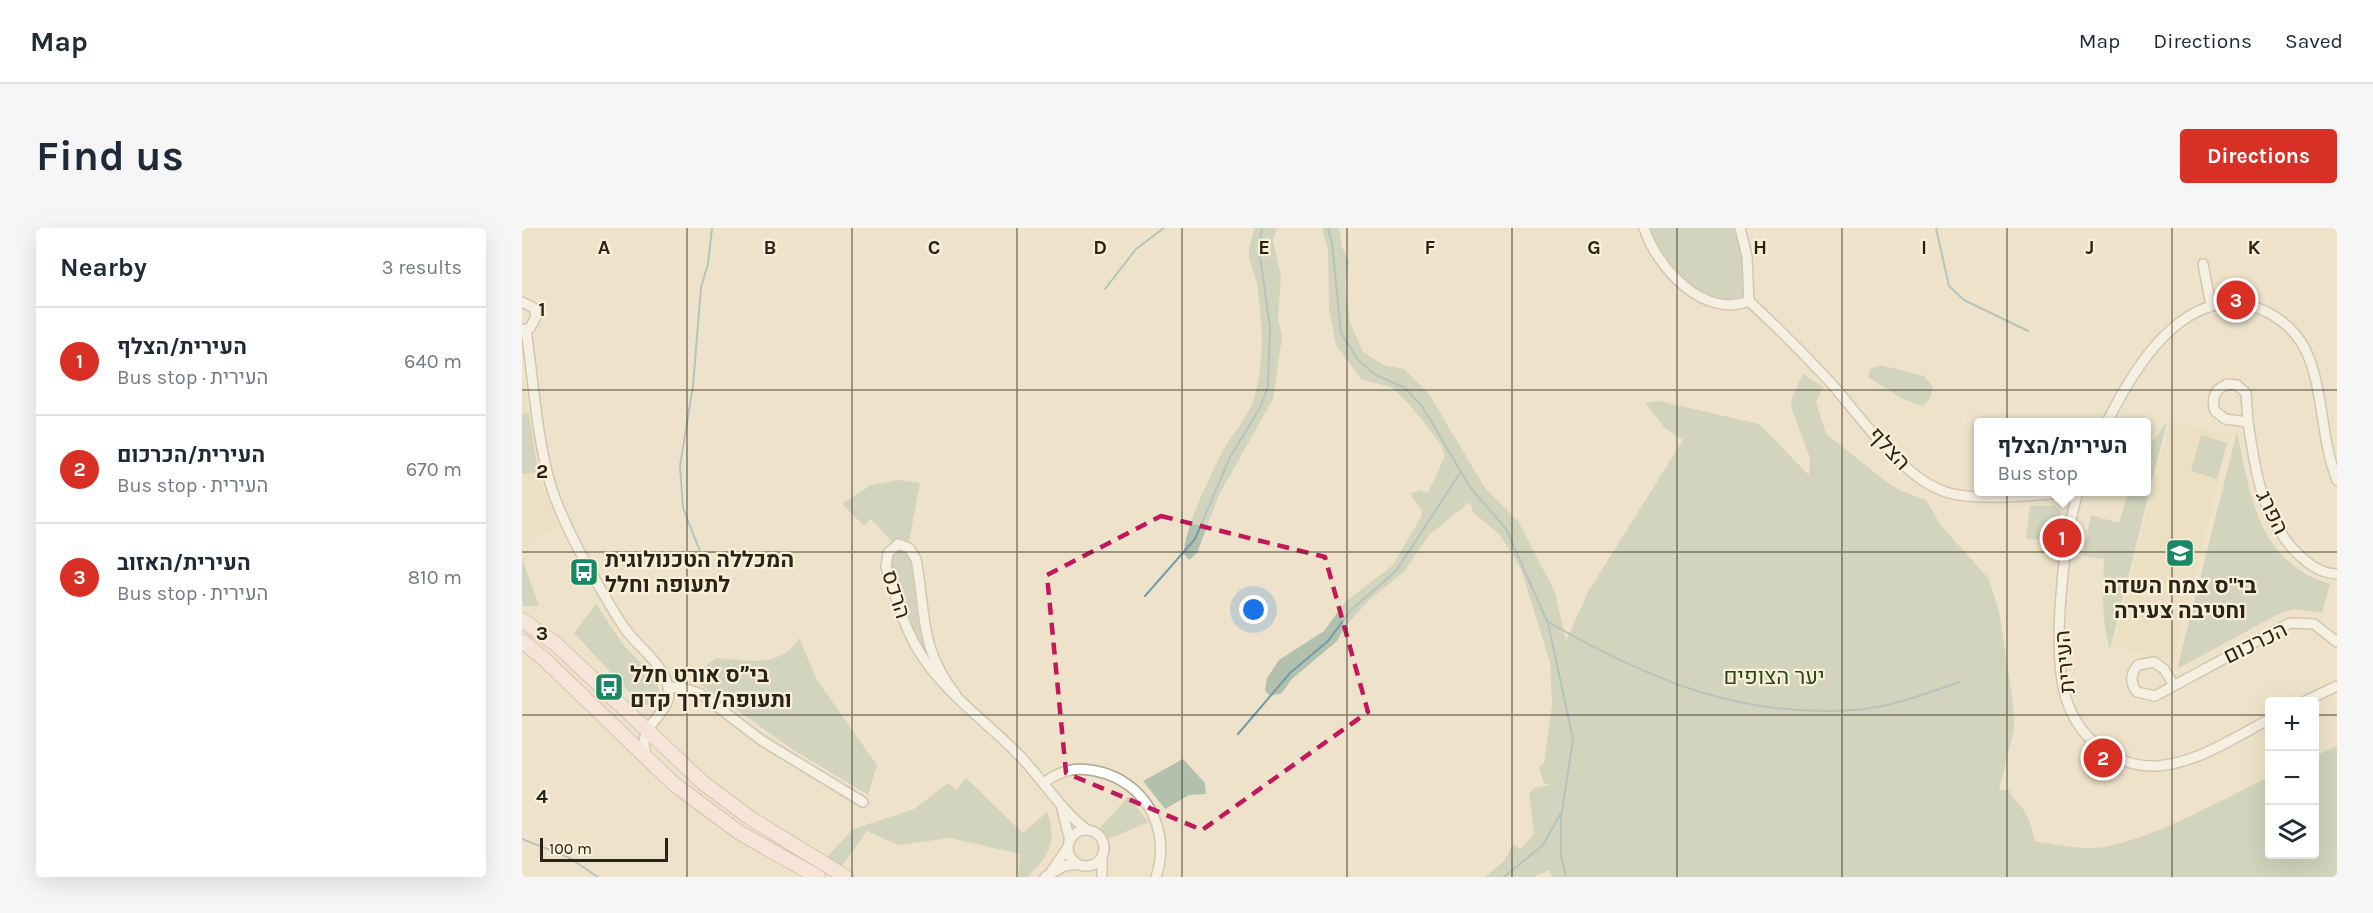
<!DOCTYPE html>
<html lang="en">
<head>
<meta charset="utf-8">
<style>
	:root { --surface:#fff; --page:#f6f6f7; --text:#1f2937; --muted:#747a83; --line:#e0e1e3; --accent:#d93025 }
	body { margin:0; font-family:Karla,Heebo,sans-serif; background:var(--page); color:var(--text) }
	.controls { position:absolute; right:18px; bottom:18px; display:grid; overflow:hidden; border-radius:6px; box-shadow:0 6px 24px #0002 }
	.controls button { width:54px; height:54px; display:grid; place-items:center; padding:0; border:0; border-bottom:2px solid var(--line); background:var(--surface); color:var(--text); font:30px sans-serif }
	.scale { position:absolute; left:18px; bottom:15px; width:128px; box-sizing:border-box; padding-left:6px; border:3px solid #28241a; border-top:0; font-size:16px; line-height:21px; white-space:nowrap; color:#28241a; -webkit-text-stroke:4px #fbf0d7; paint-order:stroke }
	.you { position:absolute; left:732px; top:382px; width:21px; height:21px; margin:-15px; border:4px solid #fff; border-radius:50%; background:#1a73e8; box-shadow:0 0 0 9px #1a73e833 }
	.badge { display:grid; place-items:center; width:39px; height:39px; border-radius:50%; background:var(--accent); color:#fff; font-size:20px; font-weight:700 }
	.pin { position:absolute; translate:-50% -50%; border:3px solid #fff; box-shadow:0 2px 6px #0006 }
	.popup { position:absolute; left:1452px; top:190px; width:177px; height:78px; box-sizing:border-box; display:grid; place-content:center; border-radius:6px; background:var(--surface); filter:drop-shadow(0 2px 4px #0005); font-size:20px; white-space:nowrap; color:var(--muted) }
	.popup b { font-size:22px; color:var(--text) }
	.popup::after { content:''; position:absolute; left:50%; top:100%; margin-left:-12px; border:12px solid transparent; border-top-color:var(--surface) }
	.list { margin:0; padding:0; list-style:none }
	h2 { display:flex; justify-content:space-between; align-items:center; height:78px; margin:0; padding:0 24px; font-size:26px }
	h2 small { font-size:20px; font-weight:400; color:var(--muted) }
	.list li { display:grid; grid-template-columns:39px 1fr auto; gap:18px; align-items:center; box-sizing:border-box; height:108px; padding:0 24px; border-top:2px solid var(--line) }
	.list b { display:block; font-size:22px; white-space:nowrap }
	.list p { margin:0; font-size:20px; white-space:nowrap; color:var(--muted) }
	.list em { font-size:20px; font-style:normal; color:var(--muted) }
	.icon { flex:none; width:33px; height:33px; fill:none; stroke:currentColor; stroke-width:2; stroke-linecap:round; stroke-linejoin:round }
	.map { position:relative; flex:none; width:1815px; height:649px; overflow:hidden; border-radius:6px }
	header { display:flex; align-items:center; gap:36px; box-sizing:border-box; height:84px; padding:0 30px; background:var(--surface); border-bottom:2px solid var(--line) }
	header strong { font-size:28px }
	nav { display:flex; gap:33px; margin-inline-start:auto; font-size:21px }
	.intro { display:flex; align-items:center; justify-content:space-between; box-sizing:border-box; height:144px; padding:0 36px }
	h1 { margin:0; font-size:42px }
	.button { padding:15px 27px; border-radius:6px; background:var(--accent); color:#fff; font-size:21px; font-weight:700 }
	main { display:flex; gap:36px; padding:0 36px }
	aside { flex:1; background:var(--surface); border-radius:6px; box-shadow:0 6px 24px #0002 }
	.map>svg:first-child { display:block }
	.built { fill:#e8daba }
	.green { fill:#b1c1ad }
	.lines { fill:none; stroke-linecap:round; stroke-linejoin:round }
	.stream { stroke:#729da9; stroke-width:2 }
	.minor-casing { stroke:#b0a58d; stroke-width:12 }
	.secondary-casing { stroke:#b0a58d; stroke-width:16 }
	.minor { stroke:#fff; stroke-width:9 }
	.secondary { stroke:#fee4e9; stroke-width:14 }
	.marked { fill:none; stroke:#c2185b; stroke-width:4.5; stroke-dasharray:12 8; stroke-linejoin:round }
	.grid { fill:none; stroke:#28241a; stroke-width:1.5; stroke-opacity:0.55 }
	.labels { text-anchor:middle; stroke-width:4.5; stroke-linejoin:round; paint-order:stroke }
	.street-label { font-size:22px; fill:#28241a; stroke:#fbf0d7 }
	.poi-label { font-size:22px; font-weight:bold; fill:#28241a; stroke:#fbf0d7; text-anchor:start }
	.park-label { font-size:22px; fill:#27491e; stroke:#fbf0d7 }
	.grid-label { font-size:20px; text-anchor:middle; font-weight:bold; fill:#28241a; stroke:#fbf0d7; stroke-width:4.5; stroke-linejoin:round; paint-order:stroke }
</style>
</head>
<body>
<header>
<strong>Map</strong>
<nav><a>Map</a><a>Directions</a><a>Saved</a></nav>
</header>
<div class="intro"><h1>Find us</h1><a class="button">Directions</a></div>
<main>
<aside>
<h2>Nearby<small>3 results</small></h2>
<ul class="list">
<li><span class="badge">1</span><div><b>העירית/הצלף</b><p>Bus stop · העירית</p></div><em>640 m</em></li>
<li><span class="badge">2</span><div><b>העירית/הכרכום</b><p>Bus stop · העירית</p></div><em>670 m</em></li>
<li><span class="badge">3</span><div><b>העירית/האזוב</b><p>Bus stop · העירית</p></div><em>810 m</em></li>
</ul>
</aside>
<div class="map">
<svg width="1815" height="649" viewBox="0 0 1815 649">
	<rect width="100%" height="100%" fill="#eee3ca"/>
	<!-- built -->
	<g class="built">
		<polygon points="0,145 19,252 36,300 0,314"/>
		<polygon points="1648,193 1708,208 1651,433 1591,418"/>
	</g>
	<!-- green -->
	<g class="green">
		<path d="M733,0h22l-4,13 8,35 -3,42 4,19 -9,62 -54,96 -22,58 -8,7 -5,-6c-1,-23 29,-85 41,-107 11,-18 27,-34 31,-56 8,-33 6,-67 2,-101 -1,-12 -8,-23 -9,-35 -1,-8 4,-19 6,-27z"/>
		<path d="M800,0h17l3,19 7,14 -4,26 5,35 13,30 21,13 20,4 25,25 56,94 33,33 37,71 11,49 22,-49 95,-152 -18,-12 -20,-25 14,-2 100,23 50,51 1,-17 -18,-48 -1,-10 12,-26 20,13 -7,15 10,32 57,45 16,11 27,10 14,24 49,55 10,32 14,92 1,26 -15,61h10c3,8 6,9 11,15 9,10 12,24 15,36 22,4 51,10 74,5 49,-10 114,-47 160,-69l1,77h44l1,-98 22,-10v131h-785l-3,-7 -14,7h-50l19,-16 9,-17 8,5 13,-15 -5,-40 5,-6 16,-3 -6,-2 -5,-16 5,-4 8,-58 -2,-42 -29,-94 -21,-34 -27,-23 -3,-10 -41,33 -25,37 -34,27 -25,28 -8,14 -45,38 -10,14 -12,3 -5,-5 2,-13 12,-18 45,-29 21,-29 47,-36 29,-49 1,-7 -12,-16 9,-4 9,3 17,-37 -5,-13 -31,-39 -18,-17 -29,-7 -26,-35 -7,-35 -1,-59z"/>
		<path d="M1128,0h85l7,29 2,40c-41,12 -83,-33 -94,-69z"/>
		<polygon points="1358,137 1402,148 1411,159 1408,171 1400,178 1379,170 1346,149 1348,141"/>
		<polygon points="7,185 16,244 0,246 0,186"/>
		<path d="M1645,193l-57,228c-9,-30 -7,-58 -6,-90l-21,-3 8,-41 28,8 9,-31h18v-41z"/>
		<path d="M1715,204c14,64 20,130 93,152l-8,29 -28,-4 -17,6 -100,54z"/>
		<polygon points="1679,207 1705,215 1695,251 1669,243"/>
		<polygon points="376,252 398,255 387,313 380,311 370,314 349,291 342,298 320,276 349,257"/>
		<polygon points="1508,278 1533,278 1539,284 1530,314 1504,310"/>
		<polygon points="378,320 389,329 396,394 405,431 395,410 368,340 368,328"/>
		<polygon points="0,330 17,378 0,378"/>
		<polygon points="74,376 102,418 133,449 138,465 130,476 120,478 52,405"/>
		<path d="M277,410l18,42 60,85 -9,30 -76,-46 -95,-67 4,-13 15,-11c31,2 65,11 83,-20z"/>
		<polygon points="661,531 683,555 684,566 667,567 643,581 621,553"/>
		<path d="M444,550l57,55 24,-21c11,28 2,46 -20,65h-9l2,-23 -70,-16 -52,7 -31,-14 -25,35 -15,-9 26,-28 61,-20 34,-26 8,7z"/>
		<polygon points="606,569 627,594 586,611 578,600"/>
	</g>
	<g class="lines">
		<!-- stream -->
		<g class="stream">
			<polyline points="806,0 810,15 819,105 836,132 854,147 883,160 900,178 948,259 984,301 1026,395 1051,511 1039,590 1039,627 1044,649"/>
			<polyline points="1414,0 1427,58 1442,72 1506,103"/>
			<polyline points="583,61 614,21 642,0"/>
			<polyline points="183,336 161,280 158,238 171,158 179,59 186,36 190,0"/>
			<polyline points="623,368 673,311 708,229 737,182 746,159 748,99 737,21 740,0"/>
			<path d="M1028,395c98,56 189,95 305,87 35,-2 72,-17 105,-28"/>
			<polyline points="716,506 768,445 806,413 829,382 874,343 938,245"/>
			<polyline points="0,611 48,630 76,649"/>
			<polyline points="982,649 1021,617 1039,585"/>
		</g>
		<!-- minor casing -->
		<g class="minor-casing">
			<g id="minor">
				<path d="M1122,0c13,40 60,91 105,73l-2,-45 -7,-28"/>
				<polyline points="1681,36 1689,77"/>
				<path d="M1227,73c28,26 55,53 81,81 31,35 74,99 119,111 34,9 92,1 129,-1"/>
				<polyline points="0,74 12,80 14,89 8,100 0,102"/>
				<path d="M4,102c7,47 11,109 24,153 9,30 23,57 38,84 12,21 24,43 38,63 14,19 33,30 41,53 12,32 -35,39 -20,73"/>
				<path d="M1706,156l9,1 9,8 2,29 -23,-3 -10,-8c-4,-13 0,-22 13,-27z"/>
				<path d="M1585,194c26,-52 74,-134 144,-116 22,6 42,21 53,41 20,38 16,91 33,133"/>
				<path d="M1726,194c7,48 13,91 46,128 13,13 24,23 43,24"/>
				<path d="M1556,264c-15,48 -28,166 -10,212 14,37 48,63 88,62 40,-2 79,-29 114,-47"/>
				<path d="M1651,456l-9,-15 -10,-7 -16,3c-8,9 -8,18 -1,27l18,4 135,-73 24,1 23,18"/>
				<polyline points="146,459 161,460 179,466 239,512 341,574"/>
				<path d="M434,467c-37,-47 -30,-82 -40,-136l-7,-11 -11,-4 -10,9 -2,14c9,28 18,61 34,86 25,40 67,69 99,102 24,25 41,54 68,75"/>
				<polyline points="1783,473 1815,458"/>
				<path d="M522,555c16,-13 32,-16 52,-12 49,10 76,58 60,106"/>
				<polyline points="540,581 548,613"/>
				<circle cx="564" cy="620" r="18"/>
				<polyline points="529,644 546,619"/>
				<polyline points="523,649 542,638 555,636"/>
				<polyline points="580,649 580,629"/>
			</g>
		</g>
		<!-- secondary casing -->
		<g class="secondary-casing">
			<g id="secondary">
				<polyline points="0,392 34,416 180,554 228,590 324,649"/>
				<polyline points="0,413 21,430 152,556 218,605 296,649"/>
			</g>
		</g>
		<!-- minor -->
		<use href="#minor" class="minor"/>
		<!-- secondary -->
		<use href="#secondary" class="secondary"/>
	</g>
	<!-- marked area -->
	<path d="M0 0H1815V649H0ZM639,288l164,41 43,155 -166,118 -136,-57 -19,-198z" fill="#eee3ca" fill-opacity=".55" fill-rule="evenodd"/>
	<path class="marked" d="M639,288l164,41 43,155 -166,118 -136,-57 -19,-198z"/>
	<!-- grid -->
	<path class="grid" d="M165,0v649M330,0v649M495,0v649M660,0v649M825,0v649M990,0v649M1155,0v649M1320,0v649M1485,0v649M1650,0v649M0,162h1815M0,324h1815M0,487h1748M1792,487h23"/>
	<!-- icons -->
	<defs>
		<g id="school-square" transform="scale(1.5)"><rect x="-9" y="-9" width="18" height="18" rx="4" fill="#188867" stroke="#fbf0d7"/><path d="M0-5L7-2L0 1L-7-2ZM-4 1L0 2.5L4 1V4Q0 6-4 4Z" fill="#fff"/></g>
		<g id="bus-square" transform="scale(1.5)"><rect x="-9" y="-9" width="18" height="18" rx="4" fill="#188867" stroke="#fbf0d7"/><path d="M-5-6H5V4H4V6H2V4H-2V6H-4V4H-5ZM-3.5-4V0h7V-4ZM-3.5 1.2v1.5H-2V1.2ZM2 1.2v1.5H3.5V1.2Z" fill="#fff"/></g>
	</defs>
	<g fill-rule="evenodd">
		<use href="#school-square" x="1658" y="325"/>
		<use href="#bus-square" x="62" y="344"/>
		<use href="#bus-square" x="87" y="459"/>
	</g>
	<g class="labels">
		<!-- street labels -->
		<g class="street-label">
			<text transform="translate(1368 220) rotate(47)" y="8">הצלף</text>
			<text transform="translate(1751 284) rotate(64)" y="8">הפרג</text>
			<text transform="translate(375 366) rotate(72)" y="8">הרכס</text>
			<text transform="translate(1733 414) rotate(-26)" y="8">הכרכום</text>
			<text transform="translate(1542 434) rotate(-95)" y="8">העירית</text>
		</g>
		<!-- poi labels -->
		<g class="poi-label">
			<text x="83" y="339">המכללה הטכנולוגית<tspan x="83" dy="25">לתעופה וחלל</tspan></text>
			<text x="1658" y="365" text-anchor="middle">בי"ס צמח השדה<tspan x="1658" dy="25">וחטיבה צעירה</tspan></text>
			<text x="108" y="454">בי״ס אורט חלל<tspan x="108" dy="25">ותעופה/דרך קדם</tspan></text>
		</g>
		<!-- park labels -->
		<g class="park-label">
			<text x="1252" y="456">יער הצופים</text>
		</g>
	</g>
	<g class="grid-label">
		<text x="82" y="26">A</text>
		<text x="248" y="26">B</text>
		<text x="412" y="26">C</text>
		<text x="578" y="26">D</text>
		<text x="742" y="26">E</text>
		<text x="908" y="26">F</text>
		<text x="1072" y="26">G</text>
		<text x="1238" y="26">H</text>
		<text x="1402" y="26">I</text>
		<text x="1568" y="26">J</text>
		<text x="1732" y="26">K</text>
		<text x="20" y="88">1</text>
		<text x="20" y="250">2</text>
		<text x="20" y="412">3</text>
		<text x="20" y="575">4</text>
	</g>
</svg>
<div class="controls">
<button>+</button>
<button>−</button>
<button><svg class="icon" aria-label="layers" viewBox="0 0 24 24"><path d="M12 4l9 5-9 5-9-5zM3 14l9 5 9-5"/></svg></button>
</div>
<div class="scale">100 m</div>
<div class="you"></div>
<div class="pin badge" style="left:1540px;top:310px">1</div>
<div class="popup"><b>העירית/הצלף</b>Bus stop</div>
<div class="pin badge" style="left:1581px;top:530px">2</div>
<div class="pin badge" style="left:1714px;top:72px">3</div>
</div>
</main>
</body>
</html>
